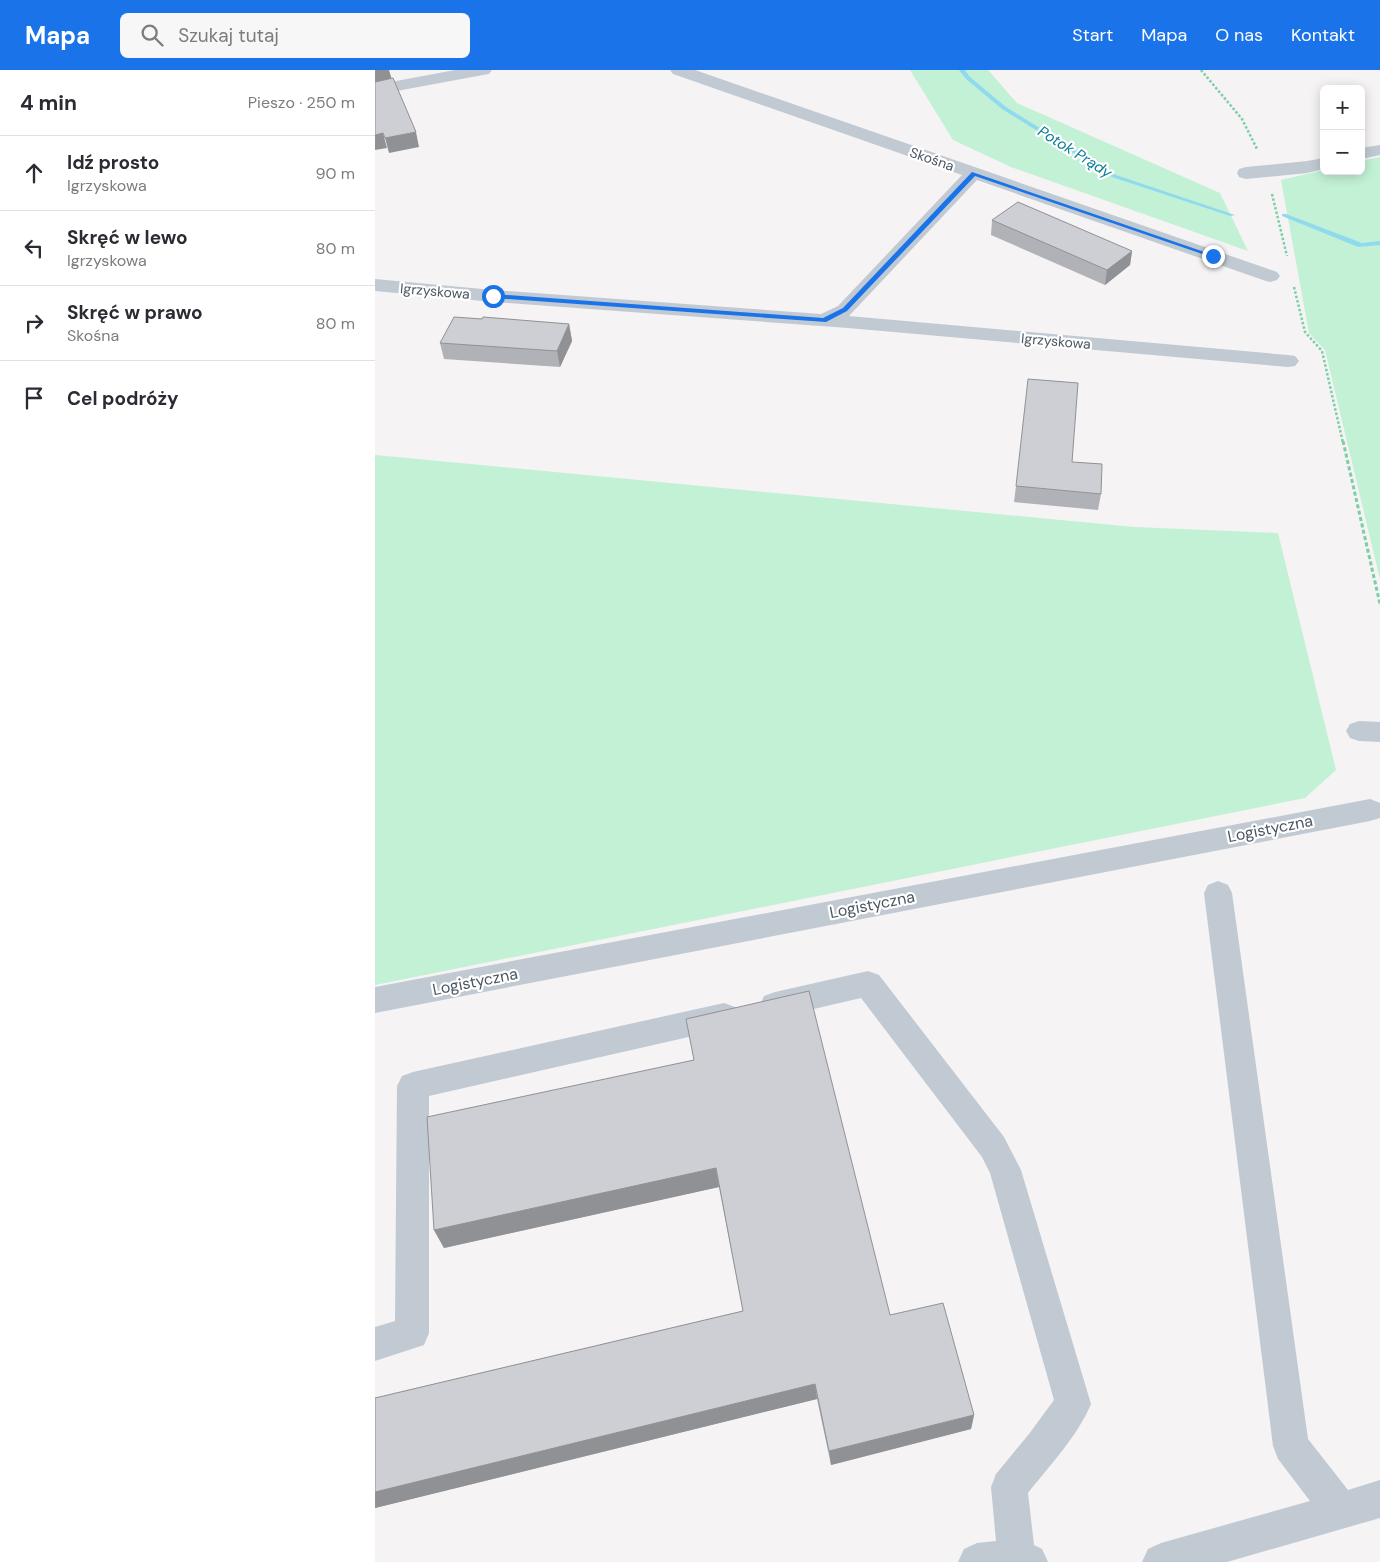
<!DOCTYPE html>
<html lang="pl">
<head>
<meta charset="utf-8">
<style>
	:root { --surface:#fff; --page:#f7f7f7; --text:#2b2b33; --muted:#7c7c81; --line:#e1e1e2; --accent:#1a73e8 }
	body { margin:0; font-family:"DM Sans",sans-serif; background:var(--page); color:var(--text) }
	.controls { position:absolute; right:15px; top:15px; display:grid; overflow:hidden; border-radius:8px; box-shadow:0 2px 12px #0003 }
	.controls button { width:45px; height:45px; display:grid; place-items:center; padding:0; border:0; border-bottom:1px solid var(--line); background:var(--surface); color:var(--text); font:25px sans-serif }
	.stop { position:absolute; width:15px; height:15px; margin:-11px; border:4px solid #1a73e8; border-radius:50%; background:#fff }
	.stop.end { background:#1a73e8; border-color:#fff; box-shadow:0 1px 5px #0008 }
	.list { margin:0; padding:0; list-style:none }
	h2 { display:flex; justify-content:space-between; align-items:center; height:65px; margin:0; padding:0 20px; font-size:21px }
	h2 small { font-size:16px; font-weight:400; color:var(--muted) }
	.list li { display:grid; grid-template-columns:32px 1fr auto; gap:15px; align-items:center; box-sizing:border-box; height:75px; padding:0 20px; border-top:1px solid var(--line) }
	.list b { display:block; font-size:19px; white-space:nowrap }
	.list p { margin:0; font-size:16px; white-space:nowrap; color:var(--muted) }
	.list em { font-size:16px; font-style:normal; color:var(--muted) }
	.icon { flex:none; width:28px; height:28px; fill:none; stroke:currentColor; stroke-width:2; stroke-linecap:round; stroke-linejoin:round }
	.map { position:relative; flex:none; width:1005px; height:1492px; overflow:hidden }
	header { display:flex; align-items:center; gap:30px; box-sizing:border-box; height:70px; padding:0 25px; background:var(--accent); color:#fff }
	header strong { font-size:24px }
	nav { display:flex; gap:28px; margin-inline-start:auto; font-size:18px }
	.search { width:350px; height:45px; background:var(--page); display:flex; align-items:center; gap:12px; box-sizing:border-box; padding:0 18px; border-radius:8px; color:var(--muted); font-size:19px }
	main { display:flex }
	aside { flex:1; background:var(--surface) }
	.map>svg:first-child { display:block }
	.green { fill:#c3f1d5 }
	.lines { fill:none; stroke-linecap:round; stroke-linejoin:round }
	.stream { fill:#90daee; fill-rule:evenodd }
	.path-far1 { stroke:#7ad0a6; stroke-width:2.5; stroke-dasharray:2.5 2; stroke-linecap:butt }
	.path { stroke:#7ad0a6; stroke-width:3; stroke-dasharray:4 2.5; stroke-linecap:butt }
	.minor { fill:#c1cad2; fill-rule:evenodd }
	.wall { fill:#b0b2b7 }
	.shaded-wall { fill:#909195 }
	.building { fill:#cdcfd5; stroke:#909195 }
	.route { fill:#1a73e8 }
	.labels { text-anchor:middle; stroke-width:4.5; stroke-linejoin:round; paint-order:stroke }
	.far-street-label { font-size:14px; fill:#4a5661; stroke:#fff }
	.far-water-label { font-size:15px; font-style:italic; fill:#0c7c9b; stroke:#fff }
	.street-label { font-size:16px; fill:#4a5661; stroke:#fff }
</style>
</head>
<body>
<header>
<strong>Mapa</strong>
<div class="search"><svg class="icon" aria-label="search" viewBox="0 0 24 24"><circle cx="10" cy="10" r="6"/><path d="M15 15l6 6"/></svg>Szukaj tutaj</div>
<nav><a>Start</a><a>Mapa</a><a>O nas</a><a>Kontakt</a></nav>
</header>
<main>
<aside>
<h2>4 min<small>Pieszo · 250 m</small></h2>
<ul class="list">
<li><svg class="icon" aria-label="ahead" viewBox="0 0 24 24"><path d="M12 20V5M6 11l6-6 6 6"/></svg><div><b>Idź prosto</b><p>Igrzyskowa</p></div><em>90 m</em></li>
<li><svg class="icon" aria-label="left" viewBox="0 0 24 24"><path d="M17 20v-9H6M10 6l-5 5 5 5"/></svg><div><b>Skręć w lewo</b><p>Igrzyskowa</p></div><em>80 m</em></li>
<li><svg class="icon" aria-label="right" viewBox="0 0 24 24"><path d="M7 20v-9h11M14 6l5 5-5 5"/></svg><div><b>Skręć w prawo</b><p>Skośna</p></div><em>80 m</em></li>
<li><svg class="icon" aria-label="arrive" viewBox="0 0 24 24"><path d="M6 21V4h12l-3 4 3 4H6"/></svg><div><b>Cel podróży</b></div></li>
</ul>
</aside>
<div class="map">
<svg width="1005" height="1492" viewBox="0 0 1005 1492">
	<rect width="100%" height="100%" fill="#f5f3f3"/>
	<!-- green -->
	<g class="green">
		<polygon points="535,0 613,0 642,33 845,123 873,181 636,97 578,70"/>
		<polygon points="1005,87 1005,509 950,280 934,263 906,110 949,100 986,101 986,91"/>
		<polygon points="0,385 759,457 903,463 961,700 930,728 0,915"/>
	</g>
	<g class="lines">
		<!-- stream -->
		<g class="stream">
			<polygon points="584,0 590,0 595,7 631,37 741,105 860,145 855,146 737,107 627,39 591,9"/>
			<polygon points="907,144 911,144 987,173 1005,171 1005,175 983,177 907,146"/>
		</g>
		<!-- path-far1 -->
		<g class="path-far1">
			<polyline points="826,0 867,49 882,79"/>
			<polyline points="897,124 912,186"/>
			<polyline points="919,217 930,262 947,281 968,373"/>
		</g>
		<!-- path -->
		<polyline class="path" points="968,371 1005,534"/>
		<!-- minor -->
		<g class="minor">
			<polygon points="80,0 117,0 114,4 108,5 0,25 0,15"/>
			<polygon points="295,0 320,0 902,202 905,206 902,210 895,212 888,210 602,110 474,246 913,285 920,286 924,291 920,296 913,297 473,258 118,232 0,221 0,209 118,220 446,244 463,236 587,105 298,4"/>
			<polygon points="1005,75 1005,85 986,89 986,78"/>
			<polygon points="949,88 949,99 932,103 871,109 864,107 862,103 864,99 871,97 932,91"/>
			<polygon points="984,651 1005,652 1005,672 984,671 975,668 971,661 975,654"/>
			<polygon points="995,729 1005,733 1005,748 995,751 0,943 0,917"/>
			<polygon points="843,811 853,815 857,823 933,1369 973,1420 1005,1410 1005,1448 852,1492 767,1492 773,1479 786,1473 935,1431 903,1389 898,1376 829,823 833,815"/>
			<path d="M493,901l11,4 125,162 17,33 70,234c-14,33 -41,61 -63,89l6,52 8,4 6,13h-90l6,-13 13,-6 19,-2 -5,-54 5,-13 33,-40 25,-34 -64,-227 -8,-16 -121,-159 -86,20 -11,-4 -4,-9 4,-9 11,-4z"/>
			<polygon points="349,933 360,937 364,946 360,955 349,959 54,1026 54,1263 49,1275 0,1291 0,1257 20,1251 22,1016 27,1006 38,1002"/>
		</g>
	</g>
	<!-- wall -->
	<g class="wall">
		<polygon points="617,150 757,181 755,195 730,215 616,165"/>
		<polygon points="107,249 194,254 197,271 185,297 69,289 65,273"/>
		<polygon points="641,416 726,424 723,440 639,432"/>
		<polygon points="319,990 515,1245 599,1345 596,1359 456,1395 442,1329 0,1438 0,1328 368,1241 344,1117 69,1178 59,1160"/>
	</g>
	<!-- shaded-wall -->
	<g class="shaded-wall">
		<polygon points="0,0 14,0 17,10 0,14"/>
		<polygon points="41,62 44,77 14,83 10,68"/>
		<polygon points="8,63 12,78 0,80 0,65"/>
		<polygon points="757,181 755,195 730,215 732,200"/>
		<polygon points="194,254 197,271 185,297 182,281"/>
		<polygon points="341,1098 344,1117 69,1178 59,1160"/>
		<polygon points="440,1314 442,1329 0,1438 0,1422"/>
		<polygon points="599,1345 596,1359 456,1395 454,1381"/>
	</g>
	<!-- building -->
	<g class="building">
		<polygon points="18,8 41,62 10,68 8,63 0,65 0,12"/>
		<polygon points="643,132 757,181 732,200 617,150"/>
		<polygon points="79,247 107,249 108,247 194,254 182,281 65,273"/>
		<polygon points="653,309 703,313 697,392 727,394 726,424 641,416"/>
		<polygon points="434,921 515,1245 568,1233 599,1345 454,1381 440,1314 0,1422 0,1328 368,1241 341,1098 59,1160 52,1047 319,990 311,949"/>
	</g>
	<!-- route -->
	<polygon class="route" points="597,102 841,186 836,187 600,106 472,241 451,252 118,228 115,226 118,224 448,248 468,238"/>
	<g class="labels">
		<!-- far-street labels -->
		<g class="far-street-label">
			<text transform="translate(557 89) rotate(19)" y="5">Skośna</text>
			<text transform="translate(60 221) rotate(5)" y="5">Igrzyskowa</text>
			<text transform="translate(681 271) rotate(5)" y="5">Igrzyskowa</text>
		</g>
		<!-- far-water labels -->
		<g class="far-water-label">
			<text transform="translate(700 82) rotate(32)" y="5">Potok Prądy</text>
		</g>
		<!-- street labels -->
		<g class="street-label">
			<text transform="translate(895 758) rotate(-11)" y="6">Logistyczna</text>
			<text transform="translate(497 834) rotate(-11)" y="6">Logistyczna</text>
			<text transform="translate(100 911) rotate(-11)" y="6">Logistyczna</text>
		</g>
	</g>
</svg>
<div class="controls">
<button>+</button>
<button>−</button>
</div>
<div class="stop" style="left:118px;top:226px"></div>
<div class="stop end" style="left:838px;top:186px"></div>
</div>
</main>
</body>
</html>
